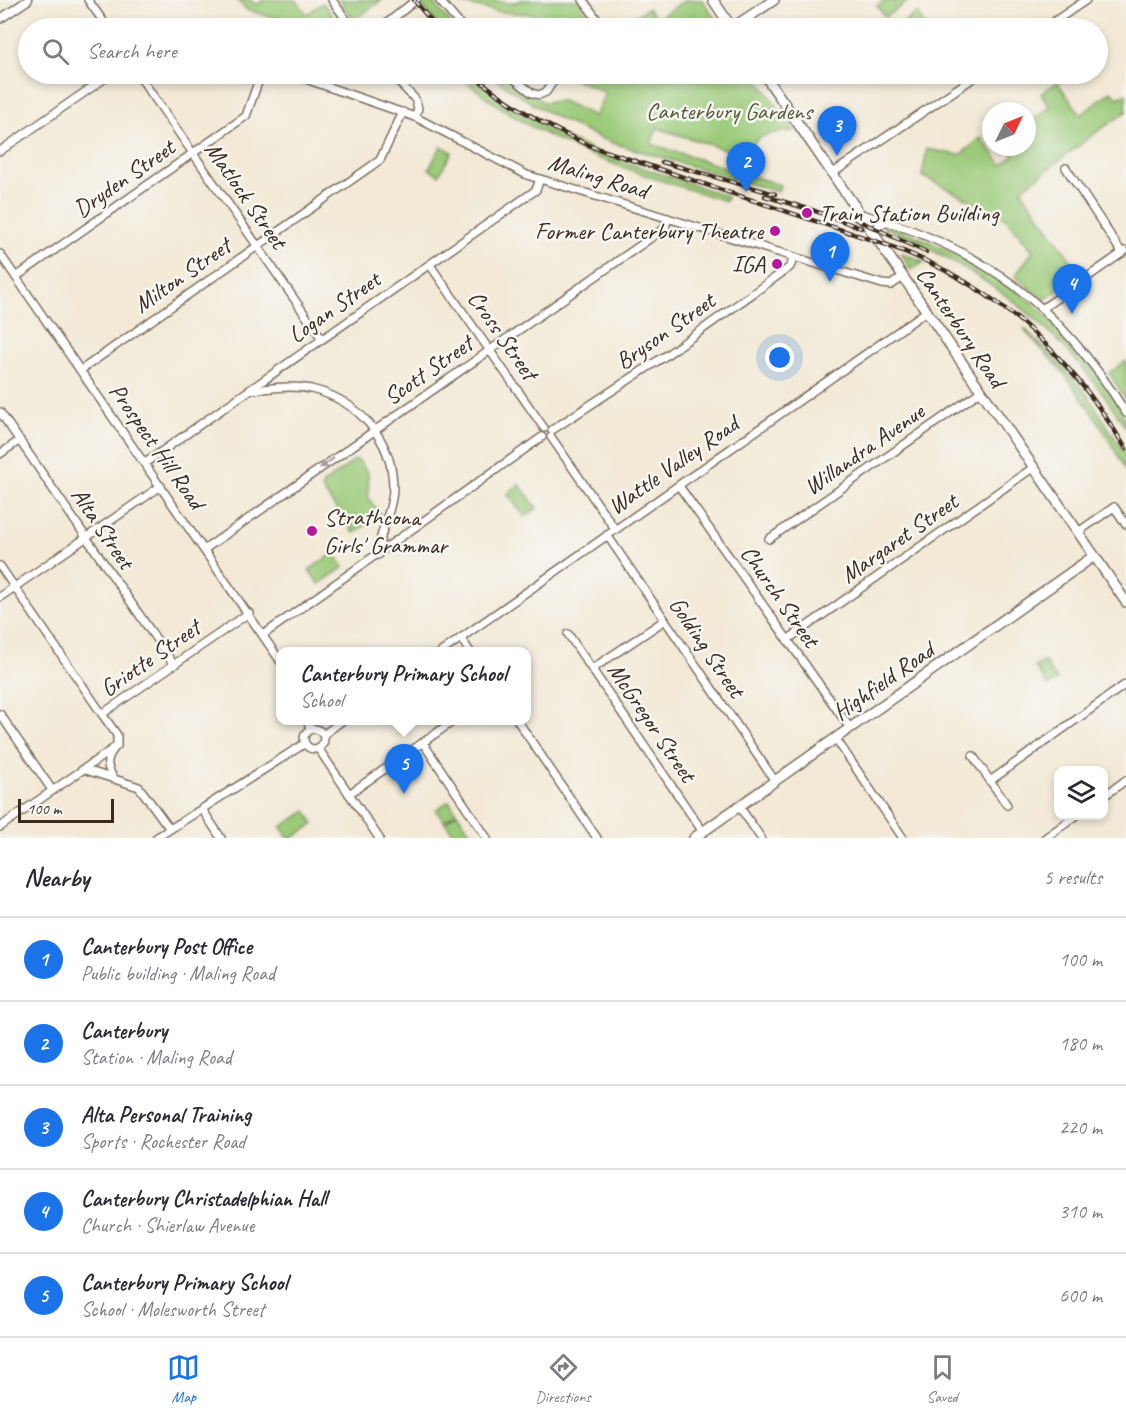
<!DOCTYPE html>
<html lang="en">
<head>
<meta charset="utf-8">
<style>
	:root { --surface:#fff; --page:#f7f7f7; --text:#2b2b33; --muted:#7c7c81; --line:#e1e1e2; --accent:#1a73e8 }
	body { margin:0; font-family:Caveat,sans-serif; background:var(--page); color:var(--text) }
	.controls { position:absolute; right:18px; bottom:18px; display:grid; overflow:hidden; border-radius:12px; box-shadow:0 3px 9px #0003 }
	.controls button { width:54px; height:54px; display:grid; place-items:center; padding:0; border:0; border-bottom:2px solid var(--line); background:var(--surface); color:var(--text); font:30px sans-serif }
	.compass { position:absolute; left:982px; top:102px; width:54px; height:54px; border-radius:50%; background:var(--surface); box-shadow:0 3px 9px #0003; rotate:47deg }
	.scale { position:absolute; left:18px; bottom:15px; width:96px; box-sizing:border-box; padding-left:6px; border:3px solid #3b2a1e; border-top:0; font-size:16px; line-height:21px; white-space:nowrap; color:#3b2a1e; -webkit-text-stroke:4px #f6f6f2; paint-order:stroke }
	.you { position:absolute; left:780px; top:358px; width:21px; height:21px; margin:-15px; border:4px solid #fff; border-radius:50%; background:#1a73e8; box-shadow:0 0 0 9px #1a73e833 }
	.badge { display:grid; place-items:center; width:39px; height:39px; border-radius:50%; background:var(--accent); color:#fff; font-size:20px; font-weight:700 }
	.pin { position:absolute; translate:-50% -50px; filter:drop-shadow(0 2px 3px #0008) }
	.pin::after { content:''; position:absolute; top:32px; width:21px; height:18px; background:inherit; clip-path:polygon(0 0,100% 0,50% 100%) }
	.popup { position:absolute; left:276px; top:647px; width:255px; height:78px; box-sizing:border-box; display:grid; place-content:center; border-radius:12px; background:var(--surface); filter:drop-shadow(0 2px 4px #0005); font-size:20px; white-space:nowrap; color:var(--muted) }
	.popup b { font-size:22px; color:var(--text) }
	.popup::after { content:''; position:absolute; left:50%; top:100%; margin-left:-12px; border:12px solid transparent; border-top-color:var(--surface) }
	.list { margin:0; padding:0; list-style:none }
	h2 { display:flex; justify-content:space-between; align-items:center; height:78px; margin:0; padding:0 24px; font-size:26px }
	h2 small { font-size:20px; font-weight:400; color:var(--muted) }
	.list li { display:grid; grid-template-columns:39px 1fr auto; gap:18px; align-items:center; box-sizing:border-box; height:84px; padding:0 24px; border-top:2px solid var(--line) }
	.list b { display:block; font-size:22px; white-space:nowrap }
	.list p { margin:0; font-size:20px; white-space:nowrap; color:var(--muted) }
	.list em { font-size:20px; font-style:normal; color:var(--muted) }
	.icon { flex:none; width:33px; height:33px; fill:none; stroke:currentColor; stroke-width:2; stroke-linecap:round; stroke-linejoin:round }
	.map { position:relative; flex:none; width:1126px; height:838px; overflow:hidden }
	.search { position:absolute; background:var(--surface); box-shadow:0 3px 9px #0003; left:18px; right:18px; top:18px; height:66px; display:flex; align-items:center; gap:15px; box-sizing:border-box; padding:0 21px; border-radius:33px; color:var(--muted); font-size:22px }
	.sheet { height:498px; background:var(--surface) }
	nav { display:flex; justify-content:space-around; align-items:center; box-sizing:border-box; height:84px; border-top:2px solid var(--line); background:var(--surface); font-size:16px; color:var(--muted) }
	nav a { display:grid; justify-items:center; gap:3px }
	nav .on { color:var(--accent) }
	.map>svg:first-child { display:block }
	.green { fill:#9bca79; stroke:#6b7a4c; stroke-width:1.5 }
	.lines { fill:none; stroke-linecap:round; stroke-linejoin:round }
	.minor-casing { stroke:#7b6d5e; stroke-width:10 }
	.major-casing { stroke:#7b6d5e; stroke-width:12 }
	.minor { stroke:#fff; stroke-width:7 }
	.major { stroke:#fff; stroke-width:9 }
	.rail-casing { stroke:#3b2a1e; stroke-width:4.5 }
	.rail { stroke:#f6f6f2; stroke-width:2; stroke-dasharray:7; stroke-linecap:butt }
	.oneway { fill:#a79f9a }
	.poi-dot { fill:#b5179e; stroke:#f6f6f2; stroke-width:2 }
	.labels { text-anchor:middle; stroke-width:5; stroke-linejoin:round; paint-order:stroke }
	.park-label { font-size:24px; fill:#585a39; stroke:#f6f6f2 }
	.street-label { font-size:24px; fill:#3b2a1e; stroke:#f6f6f2 }
	.poi-label { font-size:24px; fill:#3b2a1e; stroke:#f6f6f2; text-anchor:start }
</style>
</head>
<body>
<div class="map">
<svg width="1126" height="838" viewBox="0 0 1126 838">
	<rect width="100%" height="100%" fill="#f6f6f2"/>
	<filter id="ink" filterUnits="userSpaceOnUse"><feTurbulence type="fractalNoise" baseFrequency=".0167" numOctaves="2"/><feDisplacementMap in="SourceGraphic" scale="12" xChannelSelector="R" yChannelSelector="G"/><feConvolveMatrix kernelMatrix="1 2 1 2 8 2 1 2 1" color-interpolation-filters="sRGB"/></filter>
	<filter id="wash" filterUnits="userSpaceOnUse"><feTurbulence type="fractalNoise" baseFrequency=".008" numOctaves="4" result="noise"/><feDisplacementMap in="SourceGraphic" scale="24" xChannelSelector="R" yChannelSelector="G"/><feGaussianBlur stdDeviation="1.35" result="paint"/><feColorMatrix in="noise" values="0 0 0 0 0 0 0 0 0 0 0 0 0 0 0 0 0 1.4 0 .05"/><feComposite in="paint" operator="in"/></filter>
	<g filter="url(#wash)">
		<rect width="100%" height="100%" fill="#f3e9d6"/>
		<!-- green -->
		<g class="green">
			<polygon points="237,0 251,0 256,5 264,0 296,0 307,14 323,3 334,18 332,25 316,20 312,28 247,10"/>
			<polygon points="339,0 382,0 354,20"/>
			<polygon points="423,0 431,0 455,28 441,28 419,2"/>
			<path d="M445,0c14,0 29,0 43,0 12,1 23,6 33,0h58l17,28h-47l-17,-14 -33,-2 -48,-11 -3,2z"/>
			<polygon points="685,0 702,0 722,28 616,28 648,8 657,19"/>
			<polygon points="886,0 908,0 909,1 885,17 877,6"/>
			<polygon points="917,13 927,28 910,28 905,21"/>
			<path d="M458,74h10l33,26 45,28 26,13 26,12 129,43 -1,5c-95,-29 -194,-59 -268,-127z"/>
			<path d="M489,74h14l40,28 19,-1 33,15 10,-23 -34,-16c15,-7 38,-5 53,0l1,-3h129l41,57c-22,2 -40,1 -49,25l-89,-28 -6,16 129,41 -2,7 -165,-49c-45,-17 -85,-40 -124,-69z"/>
			<polygon points="1057,82 1081,115 1111,91 1118,98 1126,94 1126,112 1094,134 1021,190 1081,274 1044,300 1015,276 1033,251 1006,218 922,176 927,149 960,155 981,138 1002,165 1014,155 1009,147 1027,147 1027,124 1050,107 1041,94"/>
			<polygon points="441,146 452,152 439,175 429,169"/>
			<path d="M886,224c65,25 126,53 175,106 12,14 23,29 34,43 12,15 31,36 31,55 -63,-101 -133,-151 -239,-200l-1,2 -3,-4z"/>
			<polygon points="901,253 902,253 924,262 911,270"/>
			<polygon points="1025,329 1062,365 1089,397 1126,455 1126,470 1098,421 1063,372 1024,330"/>
			<polygon points="1126,361 1126,400 1109,373"/>
			<polygon points="355,460 358,460 368,473 369,499 381,515 354,533 322,489 323,484"/>
			<polygon points="519,484 537,508 525,517 507,494"/>
			<polygon points="334,553 344,567 319,584 309,570"/>
			<polygon points="1044,661 1057,680 1048,686 1035,667"/>
			<polygon points="449,801 456,812 444,821 436,810"/>
			<polygon points="306,811 314,824 292,838 288,838 281,827"/>
			<polygon points="457,813 473,836 472,838 457,838 445,822"/>
		</g>
	</g>
	<g filter="url(#ink)">
		<g class="lines">
			<!-- minor casing -->
			<g class="minor-casing">
				<g id="minor">
					<polyline points="88,0 108,28"/>
					<polyline points="332,0 352,28"/>
					<polyline points="439,0 463,28"/>
					<polyline points="583,0 599,22 600,28"/>
					<polyline points="0,19 28,0"/>
					<polyline points="381,28 416,0"/>
					<polyline points="1045,28 1086,0"/>
					<polyline points="138,74 322,339"/>
					<polyline points="291,74 415,117 527,175 882,284 891,285 903,277"/>
					<polyline points="391,74 415,99 418,108 415,117"/>
					<polyline points="508,74 532,93 539,95 546,92 558,74"/>
					<polyline points="0,151 111,74"/>
					<polyline points="1066,168 1122,253"/>
					<polyline points="833,173 979,74"/>
					<path d="M861,214c122,33 199,92 265,199"/>
					<polyline points="876,236 878,226 887,221"/>
					<polyline points="0,254 281,662"/>
					<polyline points="430,265 544,428"/>
					<polyline points="16,277 246,116 261,74"/>
					<polyline points="1043,308 1125,251"/>
					<polyline points="81,370 380,160 403,112"/>
					<path d="M251,390c19,-2 41,-5 60,-1 47,11 82,50 82,99 0,24 -15,45 -15,67"/>
					<polyline points="0,412 174,665"/>
					<polyline points="552,430 665,356 790,267 794,257"/>
					<polyline points="551,437 615,529"/>
					<polyline points="0,454 20,440"/>
					<polyline points="145,463 536,190 540,179"/>
					<polyline points="679,486 850,728"/>
					<polyline points="1078,532 1114,507 1126,524"/>
					<polyline points="607,535 775,781"/>
					<polyline points="769,539 981,391"/>
					<polyline points="205,549 665,228 668,218"/>
					<polyline points="0,566 102,714"/>
					<polyline points="0,597 161,486"/>
					<polyline points="568,634 703,832"/>
					<polyline points="263,635 542,437"/>
					<polyline points="461,638 470,652"/>
					<polyline points="787,640 1034,467"/>
					<polyline points="441,652 927,311"/>
					<polyline points="592,669 665,620"/>
					<polyline points="0,714 52,790"/>
					<polyline points="307,720 310,729"/>
					<polyline points="517,720 597,838"/>
					<circle cx="314" cy="739" r="10"/>
					<polyline points="323,735 343,720"/>
					<polyline points="836,739 903,838"/>
					<polyline points="423,743 487,838"/>
					<polyline points="318,748 379,838"/>
					<path d="M113,750c-8,11 -6,18 1,29"/>
					<polyline points="973,756 1007,805"/>
					<polyline points="83,769 139,787 170,829"/>
					<polyline points="990,781 1126,684"/>
					<polyline points="349,794 455,720"/>
					<polyline points="1104,796 1126,780"/>
					<polyline points="739,806 761,838"/>
					<polyline points="202,809 221,838"/>
					<polyline points="0,827 117,746 117,735 102,714 249,613"/>
					<polyline points="156,838 304,744"/>
					<polyline points="1045,838 1076,816"/>
				</g>
			</g>
			<!-- major casing -->
			<g class="major-casing">
				<g id="major">
					<polyline points="713,0 732,28"/>
					<polyline points="732,28 774,0"/>
					<polyline points="764,74 1126,602"/>
					<polyline points="694,838 1094,556"/>
				</g>
			</g>
			<!-- minor -->
			<use href="#minor" class="minor"/>
			<!-- major -->
			<use href="#major" class="major"/>
			<!-- rail casing -->
			<g class="rail-casing">
				<g id="rail">
					<polyline points="414,0 437,28"/>
					<path d="M472,74c36,31 77,54 121,73l294,98c107,38 182,108 239,204"/>
					<polyline points="662,162 775,194"/>
					<polyline points="765,196 815,211 861,228"/>
					<polyline points="855,219 926,252"/>
				</g>
			</g>
			<!-- rail -->
			<use href="#rail" class="rail"/>
		</g>
		<!-- one-way arrows -->
		<defs><path id="oneway-solid" d="M-6-.8H1V-3.2L6.5 0L1 3.2V.8H-6Z" transform="scale(1.5)"/></defs>
		<use class="oneway" href="#oneway-solid" transform="translate(327 463) rotate(145)"/>
	</g>
	<!-- markers -->
	<g class="poi-dot">
		<circle cx="807" cy="213" r="6"/>
		<circle cx="775" cy="231" r="6"/>
		<circle cx="777" cy="264" r="6"/>
		<circle cx="312" cy="531" r="6"/>
	</g>
	<g class="labels">
		<!-- park labels -->
		<g class="park-label">
			<text x="729" y="119">Canterbury Gardens</text>
		</g>
		<!-- street labels -->
		<g class="street-label">
			<text transform="translate(598 176) rotate(17)" y="8">Maling Road</text>
			<text transform="translate(124 178) rotate(-35)" y="8">Dryden Street</text>
			<text transform="translate(246 195) rotate(55)" y="8">Matlock Street</text>
			<text transform="translate(182 275) rotate(-35)" y="8">Milton Street</text>
			<text transform="translate(334 307) rotate(-35)" y="8">Logan Street</text>
			<text transform="translate(961 327) rotate(56)" y="8">Canterbury Road</text>
			<text transform="translate(665 331) rotate(-35)" y="8">Bryson Street</text>
			<text transform="translate(503 335) rotate(55)" y="8">Cross Street</text>
			<text transform="translate(428 370) rotate(-35)" y="8">Scott Street</text>
			<text transform="translate(157 446) rotate(55)" y="8">Prospect Hill Road</text>
			<text transform="translate(864 449) rotate(-35)" y="8">Willandra Avenue</text>
			<text transform="translate(673 465) rotate(-35)" y="8">Wattle Valley Road</text>
			<text transform="translate(103 528) rotate(56)" y="8">Alta Street</text>
			<text transform="translate(899 538) rotate(-35)" y="8">Margaret Street</text>
			<text transform="translate(780 596) rotate(55)" y="8">Church Street</text>
			<text transform="translate(707 647) rotate(56)" y="8">Golding Street</text>
			<text transform="translate(150 658) rotate(-35)" y="8">Griotte Street</text>
			<text transform="translate(883 681) rotate(-35)" y="8">Highfield Road</text>
			<text transform="translate(652 722) rotate(56)" y="8">McGregor Street</text>
		</g>
		<!-- poi labels -->
		<g class="poi-label">
			<text x="819" y="221">Train Station Building</text>
			<text x="763" y="239" text-anchor="end">Former Canterbury Theatre</text>
			<text x="765" y="272" text-anchor="end">IGA</text>
			<text x="324" y="525">Strathcona<tspan x="324" dy="28">Girls' Grammar</tspan></text>
		</g>
	</g>
</svg>
<div class="controls">
<button><svg class="icon" aria-label="layers" viewBox="0 0 24 24"><path d="M12 4l9 5-9 5-9-5zM3 14l9 5 9-5"/></svg></button>
</div>
<svg class="compass" viewBox="-18 -18 36 36"><path d="M0-13l5 13h-10z" fill="#e53935"/><path d="M0 13l5-13h-10z" fill="#7c7c81"/></svg>
<div class="scale">100 m</div>
<div class="you"></div>
<div class="pin badge" style="left:830px;top:282px">1</div>
<div class="pin badge" style="left:746px;top:192px">2</div>
<div class="pin badge" style="left:837px;top:156px">3</div>
<div class="pin badge" style="left:1072px;top:314px">4</div>
<div class="pin badge" style="left:404px;top:794px">5</div>
<div class="popup"><b>Canterbury Primary School</b>School</div>
<div class="search"><svg class="icon" aria-label="search" viewBox="0 0 24 24"><circle cx="10" cy="10" r="6"/><path d="M15 15l6 6"/></svg>Search here</div>
</div>
<section class="sheet">
<h2>Nearby<small>5 results</small></h2>
<ul class="list">
<li><span class="badge">1</span><div><b>Canterbury Post Office</b><p>Public building · Maling Road</p></div><em>100 m</em></li>
<li><span class="badge">2</span><div><b>Canterbury</b><p>Station · Maling Road</p></div><em>180 m</em></li>
<li><span class="badge">3</span><div><b>Alta Personal Training</b><p>Sports · Rochester Road</p></div><em>220 m</em></li>
<li><span class="badge">4</span><div><b>Canterbury Christadelphian Hall</b><p>Church · Shierlaw Avenue</p></div><em>310 m</em></li>
<li><span class="badge">5</span><div><b>Canterbury Primary School</b><p>School · Molesworth Street</p></div><em>600 m</em></li>
</ul>
</section>
<nav>
<a class="on"><svg class="icon" aria-label="map" viewBox="0 0 24 24"><path d="M3 6l6-2 6 2 6-2v14l-6 2-6-2-6 2zM9 4v14M15 6v14"/></svg>Map</a>
<a><svg class="icon" aria-label="directions" viewBox="0 0 24 24"><path d="M12 3l9 9-9 9-9-9zM9 14v-3h6M13 9l2 2-2 2"/></svg>Directions</a>
<a><svg class="icon" aria-label="saved" viewBox="0 0 24 24"><path d="M7 4h10v16l-5-4-5 4z"/></svg>Saved</a>
</nav>
</body>
</html>
